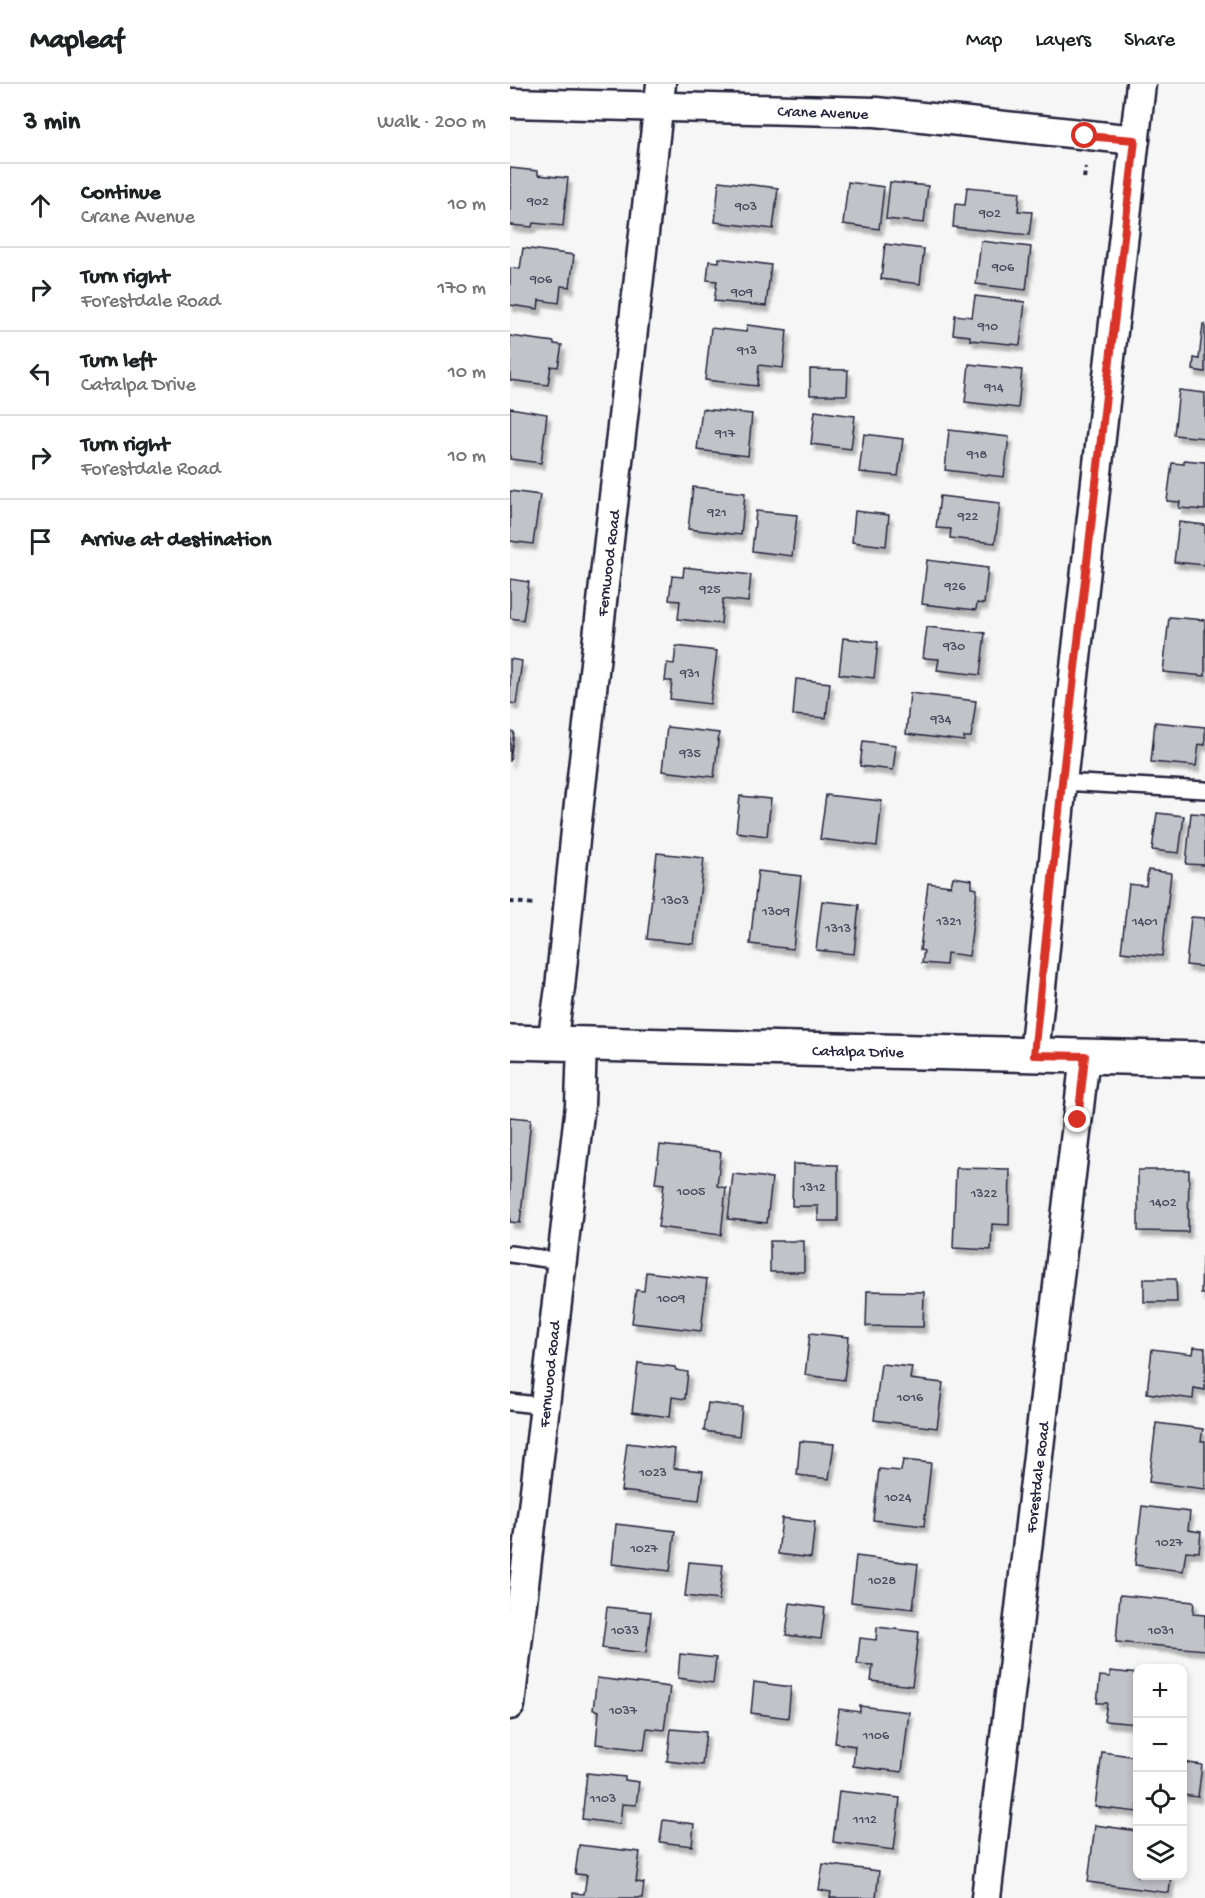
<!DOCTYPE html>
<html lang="en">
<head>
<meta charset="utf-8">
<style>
	:root { --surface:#fff; --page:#f2f2f2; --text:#202124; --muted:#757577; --line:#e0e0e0 }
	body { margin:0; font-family:"Gochi Hand",sans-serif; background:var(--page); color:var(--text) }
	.controls { position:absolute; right:18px; bottom:18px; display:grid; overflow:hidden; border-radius:12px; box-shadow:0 3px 9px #0003 }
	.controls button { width:54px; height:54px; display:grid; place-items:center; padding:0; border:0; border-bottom:2px solid var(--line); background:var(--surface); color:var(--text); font:30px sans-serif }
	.stop { position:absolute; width:18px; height:18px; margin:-14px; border:4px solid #d93025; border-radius:50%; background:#fff }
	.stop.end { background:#d93025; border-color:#fff; box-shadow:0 2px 6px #0008 }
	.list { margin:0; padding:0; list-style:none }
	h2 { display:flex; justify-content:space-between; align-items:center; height:78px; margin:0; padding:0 24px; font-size:26px }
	h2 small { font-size:20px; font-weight:400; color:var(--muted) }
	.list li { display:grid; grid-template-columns:39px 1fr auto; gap:18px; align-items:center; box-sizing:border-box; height:84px; padding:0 24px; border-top:2px solid var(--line) }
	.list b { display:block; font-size:22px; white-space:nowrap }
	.list p { margin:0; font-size:20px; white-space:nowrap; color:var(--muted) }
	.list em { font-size:20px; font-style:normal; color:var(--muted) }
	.icon { flex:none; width:33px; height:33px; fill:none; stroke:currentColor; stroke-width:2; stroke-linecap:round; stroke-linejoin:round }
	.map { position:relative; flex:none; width:695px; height:1814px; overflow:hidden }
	header { display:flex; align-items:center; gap:36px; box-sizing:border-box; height:84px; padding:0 30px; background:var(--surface); border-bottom:2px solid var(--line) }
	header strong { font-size:28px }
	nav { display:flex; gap:33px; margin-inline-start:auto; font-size:21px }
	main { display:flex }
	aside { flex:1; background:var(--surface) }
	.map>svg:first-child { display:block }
	.building { fill:#c2c2c9; stroke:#22223b; stroke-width:1.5; filter:url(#shadow) }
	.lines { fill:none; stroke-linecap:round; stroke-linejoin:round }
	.service-casing { stroke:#22223b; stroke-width:20 }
	.minor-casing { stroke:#22223b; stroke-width:33 }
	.tertiary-casing { stroke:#22223b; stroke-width:38 }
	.path { stroke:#22223b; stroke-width:4; stroke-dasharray:4.5 4.5; stroke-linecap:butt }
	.service { stroke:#fff; stroke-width:15 }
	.minor { stroke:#fff; stroke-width:28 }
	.tertiary { stroke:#fff; stroke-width:33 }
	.route { stroke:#d93025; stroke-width:8 }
	.labels { text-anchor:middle; stroke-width:4.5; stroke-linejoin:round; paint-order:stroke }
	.number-label { font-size:14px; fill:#4a4a5e }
	.street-label { font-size:16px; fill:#22223b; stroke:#fff }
</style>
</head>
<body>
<header>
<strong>Mapleaf</strong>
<nav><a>Map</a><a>Layers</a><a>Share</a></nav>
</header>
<main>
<aside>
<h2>3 min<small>Walk · 200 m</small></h2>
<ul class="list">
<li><svg class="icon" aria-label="ahead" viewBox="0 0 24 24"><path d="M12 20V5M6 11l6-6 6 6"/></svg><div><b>Continue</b><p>Crane Avenue</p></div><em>10 m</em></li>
<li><svg class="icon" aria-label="right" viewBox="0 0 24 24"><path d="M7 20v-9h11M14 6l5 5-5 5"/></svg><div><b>Turn right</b><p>Forestdale Road</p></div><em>170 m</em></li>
<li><svg class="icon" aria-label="left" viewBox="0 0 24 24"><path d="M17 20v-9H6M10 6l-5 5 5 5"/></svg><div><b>Turn left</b><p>Catalpa Drive</p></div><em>10 m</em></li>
<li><svg class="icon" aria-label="right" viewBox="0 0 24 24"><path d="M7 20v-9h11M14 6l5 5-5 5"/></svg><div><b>Turn right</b><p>Forestdale Road</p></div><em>10 m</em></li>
<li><svg class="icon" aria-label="arrive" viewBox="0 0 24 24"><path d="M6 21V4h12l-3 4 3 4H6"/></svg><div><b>Arrive at destination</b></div></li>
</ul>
</aside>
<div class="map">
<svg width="695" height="1814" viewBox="0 0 695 1814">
	<defs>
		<filter id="shadow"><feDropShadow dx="3.5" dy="6" stdDeviation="1.5" flood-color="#0004"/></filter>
	</defs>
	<rect width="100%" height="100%" fill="#f6f6f7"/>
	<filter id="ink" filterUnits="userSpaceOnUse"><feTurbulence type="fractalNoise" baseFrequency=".0167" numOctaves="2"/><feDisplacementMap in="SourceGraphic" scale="12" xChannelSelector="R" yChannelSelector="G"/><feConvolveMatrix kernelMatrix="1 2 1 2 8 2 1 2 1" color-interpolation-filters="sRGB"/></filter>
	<g filter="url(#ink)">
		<!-- building -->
		<g class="building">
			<polygon points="0,84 28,87 28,91 58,94 53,142 23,139 22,143 0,141"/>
			<polygon points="209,97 268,104 263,145 205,138"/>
			<polygon points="338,98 374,103 369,145 333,140"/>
			<polygon points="380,98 418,102 414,139 376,135"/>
			<polygon points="457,103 510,108 508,127 522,128 519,151 443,143 445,120 455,121"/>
			<polygon points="471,157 521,163 516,206 466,200"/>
			<polygon points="375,160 414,165 410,200 371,195"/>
			<polygon points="13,164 64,171 60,203 51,202 49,219 29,216 28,225 0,221 0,184 10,185"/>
			<polygon points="209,174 261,181 256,222 204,217 207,197 197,196 199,177 209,178"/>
			<polygon points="465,212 515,218 510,261 460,256 460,252 443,250 445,231 462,233"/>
			<polygon points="693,240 695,240 695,288 683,286 684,274 689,275"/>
			<polygon points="237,241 277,246 273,284 249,281 247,302 195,296 201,244 236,248"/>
			<polygon points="0,252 44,258 44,260 52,261 48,283 41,282 38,301 0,296"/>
			<polygon points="459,280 512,286 508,324 455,318"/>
			<polygon points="300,285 338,286 337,311 300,311"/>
			<polygon points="669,306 695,309 695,354 664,351"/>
			<polygon points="0,324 37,330 31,379 0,375"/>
			<polygon points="192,325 242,330 238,372 187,366"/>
			<polygon points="305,327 345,332 341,365 301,360"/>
			<polygon points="439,346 499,353 494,393 435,386"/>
			<polygon points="354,350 393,355 388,392 349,388"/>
			<polygon points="674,376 695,378 695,426 669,424 670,418 657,417 662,379 674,380"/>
			<polygon points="183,403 235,409 231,451 178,445"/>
			<polygon points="0,407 30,411 23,460 0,457"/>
			<polygon points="430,412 490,419 485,459 440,454 441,445 426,444"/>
			<polygon points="246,427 287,431 282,472 242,467"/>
			<polygon points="345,427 379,431 376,462 342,458"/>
			<polygon points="669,438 695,441 695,481 664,478"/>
			<polygon points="417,476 478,484 474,520 467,519 466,526 412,520"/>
			<polygon points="174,483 241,491 238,518 213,515 211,540 168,535 170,517 159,516 162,492 173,493"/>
			<polygon points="0,495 19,498 13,536 0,534"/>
			<polygon points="659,533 695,536 695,592 653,588"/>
			<polygon points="417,543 475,549 470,591 427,586 429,575 413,574"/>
			<polygon points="333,554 368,558 364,594 329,590"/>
			<polygon points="166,562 207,567 200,620 160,615 162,597 155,597 157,579 164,580"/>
			<polygon points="0,575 12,577 6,620 0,619"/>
			<polygon points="286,595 320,599 316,634 283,631"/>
			<polygon points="400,609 466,617 461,653 454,653 454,657 396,650"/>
			<polygon points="645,638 695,643 695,661 689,660 686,682 641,678"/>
			<polygon points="157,643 209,649 204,693 152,687"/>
			<polygon points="0,647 4,648 0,678"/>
			<polygon points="353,657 386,661 383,686 350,682"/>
			<polygon points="316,711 372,717 367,762 310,755"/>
			<polygon points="230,712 261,715 257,752 226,748"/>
			<polygon points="647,729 674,732 669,769 642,766"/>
			<polygon points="681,729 695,730 695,781 676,780"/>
			<polygon points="147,769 194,774 184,860 137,855"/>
			<polygon points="638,786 661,789 652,872 611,868 619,800 636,802"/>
			<polygon points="248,787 291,792 283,865 240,860"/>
			<polygon points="443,793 462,796 462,804 467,805 459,872 437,869 436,881 412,879 414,867 410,866 418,799 441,802"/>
			<polygon points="312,817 349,821 344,870 306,866"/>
			<polygon points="681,833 695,834 695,883 676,881"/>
			<polygon points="0,1033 21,1035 10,1139 0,1138"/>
			<polygon points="150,1061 211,1068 207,1102 216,1104 211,1151 148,1143 154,1100 145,1099"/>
			<polygon points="283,1080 328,1081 328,1137 308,1137 308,1122 282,1122"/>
			<polygon points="446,1084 500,1085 499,1141 482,1140 481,1166 443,1164"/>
			<polygon points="628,1086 679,1086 678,1148 628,1147"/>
			<polygon points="223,1090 262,1094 257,1139 218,1135"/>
			<rect x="260" y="1157" width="34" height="31"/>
			<polygon points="692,1173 695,1173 695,1210 691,1210"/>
			<polygon points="136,1188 197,1195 191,1247 122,1239 126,1206 134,1207"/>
			<polygon points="634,1195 666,1195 667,1218 634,1218"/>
			<polygon points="357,1207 414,1208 413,1243 356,1242"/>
			<polygon points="300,1249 339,1253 334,1296 295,1291"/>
			<polygon points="684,1263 695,1264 695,1306 684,1304 683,1315 637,1309 642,1265 683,1270"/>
			<polygon points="128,1279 165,1283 166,1286 178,1288 175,1315 162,1313 160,1333 122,1328"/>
			<polygon points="371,1280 402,1283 400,1295 433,1299 427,1344 364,1336"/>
			<polygon points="198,1319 232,1323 229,1352 194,1347"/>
			<polygon points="646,1339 693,1345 691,1357 695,1357 695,1405 639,1398"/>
			<polygon points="290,1357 324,1360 319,1395 287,1391"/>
			<polygon points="117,1359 165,1365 163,1384 193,1387 189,1416 111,1407"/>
			<polygon points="393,1376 421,1379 414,1442 363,1436 369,1385 391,1387"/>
			<polygon points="632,1422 680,1428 678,1446 691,1448 689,1468 676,1467 673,1487 625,1481"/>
			<polygon points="272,1434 305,1438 301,1474 268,1470"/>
			<polygon points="106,1440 165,1447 160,1487 102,1480"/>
			<polygon points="346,1472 408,1480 403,1525 341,1518"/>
			<polygon points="179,1478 213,1481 209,1516 175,1512"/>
			<polygon points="610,1511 684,1518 683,1530 695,1531 695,1566 606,1558"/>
			<polygon points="280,1519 315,1524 311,1555 276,1551"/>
			<polygon points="97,1523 141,1528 136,1569 92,1564"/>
			<polygon points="367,1543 409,1548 402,1602 361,1597 363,1581 347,1580 350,1554 366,1556"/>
			<polygon points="170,1570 206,1574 203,1599 168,1594"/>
			<polygon points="600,1587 628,1590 628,1640 594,1637 597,1619 587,1619 590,1592 600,1593"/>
			<polygon points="87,1594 160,1603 154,1646 137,1644 134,1666 86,1660 89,1627 83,1626"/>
			<polygon points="244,1598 281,1603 278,1634 241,1629"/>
			<polygon points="350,1622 399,1628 392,1688 343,1682 345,1662 325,1659 329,1625 350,1628"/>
			<polygon points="161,1645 196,1648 192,1681 157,1677"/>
			<polygon points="592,1668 628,1673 628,1728 585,1723"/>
			<polygon points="672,1678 692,1681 688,1713 672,1711"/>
			<polygon points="77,1689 115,1693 115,1696 129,1698 126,1721 112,1720 110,1740 72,1735"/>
			<polygon points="329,1707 390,1714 384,1766 323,1758"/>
			<polygon points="153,1736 184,1740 182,1762 150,1758"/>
			<polygon points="585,1741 628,1747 628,1792 661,1792 659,1809 578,1798"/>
			<polygon points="69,1761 130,1768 126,1798 134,1799 132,1814 63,1814 63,1809 74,1810 77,1791 65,1790"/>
			<polygon points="313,1780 369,1787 366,1814 320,1814 321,1808 309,1806"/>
		</g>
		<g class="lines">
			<!-- service casing -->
			<g class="service-casing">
				<g id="service">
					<polyline points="552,698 695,706"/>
					<polyline points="0,1170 51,1177"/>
					<polyline points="0,1318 35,1322"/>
				</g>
			</g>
			<!-- minor casing -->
			<g class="minor-casing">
				<g id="minor">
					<polyline points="0,19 366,28 625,56"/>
					<polyline points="42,959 50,904 66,746 151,0"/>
					<polyline points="524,971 552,698 631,0"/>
					<polyline points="0,1621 70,1021 72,959"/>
					<polyline points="476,1814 575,972"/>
				</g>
			</g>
			<!-- tertiary casing -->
			<g class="tertiary-casing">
				<polyline id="tertiary" points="0,958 695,975"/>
			</g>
			<!-- path -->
			<g class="path">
				<polyline points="574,94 576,83"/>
				<polyline points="0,818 26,820"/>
			</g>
			<!-- service -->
			<use href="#service" class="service"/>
			<!-- minor -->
			<use href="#minor" class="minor"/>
			<!-- tertiary -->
			<use href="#tertiary" class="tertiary"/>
		</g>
	</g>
	<g class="lines" filter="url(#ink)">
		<!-- route -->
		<polyline class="route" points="568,1036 575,972 524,971 552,698 625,56 575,52"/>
	</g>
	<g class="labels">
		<!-- number labels -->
		<g class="number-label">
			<text x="28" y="121">902</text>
			<text x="236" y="126">903</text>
			<text x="480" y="133">902</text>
			<text x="493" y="187">906</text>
			<text x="31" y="199">906</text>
			<text x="232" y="212">909</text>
			<text x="478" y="246">910</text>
			<text x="237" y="270">913</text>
			<text x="484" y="307">914</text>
			<text x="215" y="353">917</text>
			<text x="467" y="374">918</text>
			<text x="207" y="432">921</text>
			<text x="458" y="436">922</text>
			<text x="445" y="506">926</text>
			<text x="200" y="509">925</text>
			<text x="444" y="566">930</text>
			<text x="180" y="593">931</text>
			<text x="431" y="639">934</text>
			<text x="180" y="673">935</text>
			<text x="165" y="820">1303</text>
			<text x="266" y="831">1309</text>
			<text x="439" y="841">1321</text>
			<text x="635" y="841">1401</text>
			<text x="328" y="848">1313</text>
			<text x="303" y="1107">1312</text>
			<text x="181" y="1111">1005</text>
			<text x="474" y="1113">1322</text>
			<text x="653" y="1122">1402</text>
			<text x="161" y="1218">1009</text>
			<text x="400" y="1317">1016</text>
			<text x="143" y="1392">1023</text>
			<text x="388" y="1417">1024</text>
			<text x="659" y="1462">1027</text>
			<text x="134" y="1468">1027</text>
			<text x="372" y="1500">1028</text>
			<text x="115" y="1550">1033</text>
			<text x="651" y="1550">1031</text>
			<text x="113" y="1630">1037</text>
			<text x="366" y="1655">1106</text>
			<text x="93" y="1718">1103</text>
			<text x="355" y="1739">1112</text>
		</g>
		<!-- street labels -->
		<g class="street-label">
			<text transform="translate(313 27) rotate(2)" y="6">Crane Avenue</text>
			<text transform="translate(97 479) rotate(-83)" y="6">Fernwood Road</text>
			<text transform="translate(348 966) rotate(1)" y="6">Catalpa Drive</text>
			<text transform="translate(38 1290) rotate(-84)" y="6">Fernwood Road</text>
			<text transform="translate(526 1393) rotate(-83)" y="6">Forestdale Road</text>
		</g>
	</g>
</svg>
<div class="controls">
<button>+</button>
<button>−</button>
<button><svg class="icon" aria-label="locate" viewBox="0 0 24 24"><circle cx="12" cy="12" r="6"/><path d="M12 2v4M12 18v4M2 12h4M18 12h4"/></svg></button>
<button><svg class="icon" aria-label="layers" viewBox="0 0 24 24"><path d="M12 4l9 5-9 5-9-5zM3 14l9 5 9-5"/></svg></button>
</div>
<div class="stop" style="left:575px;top:52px"></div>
<div class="stop end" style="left:568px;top:1036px"></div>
</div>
</main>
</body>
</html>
